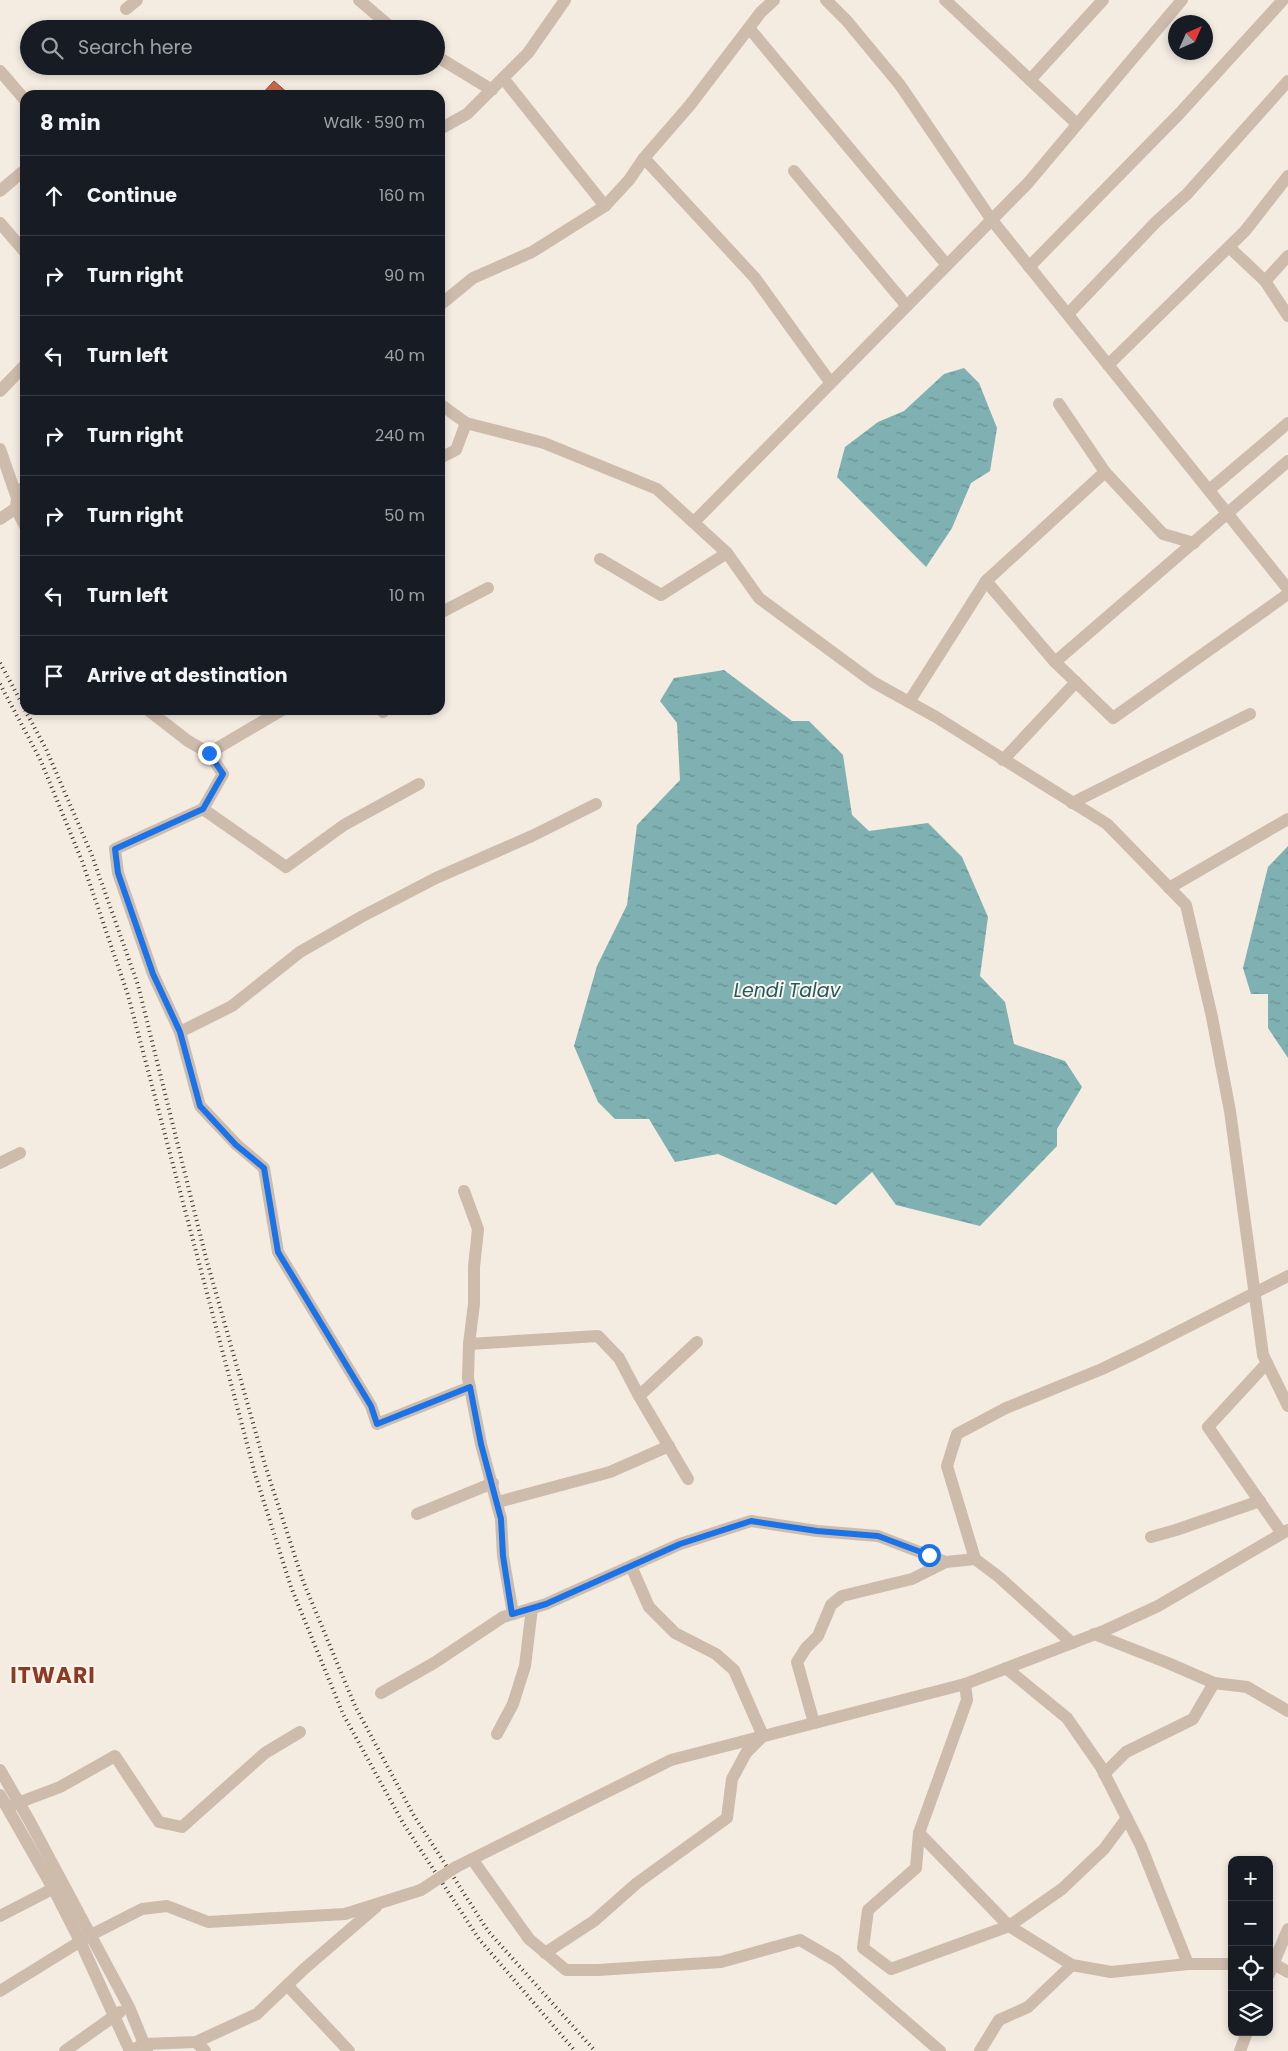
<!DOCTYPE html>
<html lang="en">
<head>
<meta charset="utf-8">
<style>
	:root { --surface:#171b24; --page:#20242c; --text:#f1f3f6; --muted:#9ea1a6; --line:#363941 }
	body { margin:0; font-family:Poppins,sans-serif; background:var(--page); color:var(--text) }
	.controls { position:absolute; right:15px; bottom:15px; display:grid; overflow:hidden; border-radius:10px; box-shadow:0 2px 8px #0003 }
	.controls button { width:45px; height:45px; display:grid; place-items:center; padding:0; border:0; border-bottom:1px solid var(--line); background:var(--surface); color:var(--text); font:25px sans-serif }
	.compass { position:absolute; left:1168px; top:15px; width:45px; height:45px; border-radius:50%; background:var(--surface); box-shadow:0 2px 8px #0003; rotate:45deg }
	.stop { position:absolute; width:15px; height:15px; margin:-11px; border:4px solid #1a73e8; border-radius:50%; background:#fff }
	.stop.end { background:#1a73e8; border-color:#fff; box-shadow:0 1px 5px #0008 }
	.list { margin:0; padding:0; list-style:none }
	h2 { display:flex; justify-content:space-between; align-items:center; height:65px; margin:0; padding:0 20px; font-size:21px }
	h2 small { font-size:16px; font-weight:400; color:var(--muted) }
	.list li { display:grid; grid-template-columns:32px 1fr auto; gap:15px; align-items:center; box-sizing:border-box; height:80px; padding:0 20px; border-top:1px solid var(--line) }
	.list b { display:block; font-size:19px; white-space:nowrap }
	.list em { font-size:16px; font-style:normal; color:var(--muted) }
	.icon { flex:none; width:28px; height:28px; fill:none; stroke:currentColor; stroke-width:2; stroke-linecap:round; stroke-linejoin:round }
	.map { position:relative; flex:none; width:1288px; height:2051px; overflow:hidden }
	.search { position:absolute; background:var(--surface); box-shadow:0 2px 8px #0003; left:20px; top:20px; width:425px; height:55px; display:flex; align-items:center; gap:12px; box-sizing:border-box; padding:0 18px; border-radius:28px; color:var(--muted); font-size:19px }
	.panel { position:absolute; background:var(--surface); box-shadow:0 2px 8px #0003; left:20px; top:90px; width:425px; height:625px; border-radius:15px }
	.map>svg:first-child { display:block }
	.water { fill:url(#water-ripples) }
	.building { fill:#c8694b; stroke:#8c4a34 }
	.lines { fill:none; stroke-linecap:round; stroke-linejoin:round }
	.minor { stroke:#cdbbac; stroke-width:12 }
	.rail { stroke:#3b302b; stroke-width:4; stroke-dasharray:1 4; stroke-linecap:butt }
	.minor-bridge { stroke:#cdbbac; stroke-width:12 }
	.route { stroke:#1a73e8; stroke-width:6 }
	.labels { text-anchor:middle; stroke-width:4; stroke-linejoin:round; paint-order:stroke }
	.water-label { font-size:19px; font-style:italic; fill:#1f5a5e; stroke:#fbf5ee }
	.district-label { font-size:22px; font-weight:bold; letter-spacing:1px; fill:#8c3b22; stroke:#fbf5ee }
</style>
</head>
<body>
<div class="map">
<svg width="1288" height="2051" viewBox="0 0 1288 2051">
	<defs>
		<pattern id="water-ripples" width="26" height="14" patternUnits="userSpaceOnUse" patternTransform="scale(1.25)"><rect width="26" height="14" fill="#7fb0b2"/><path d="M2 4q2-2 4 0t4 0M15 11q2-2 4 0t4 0" fill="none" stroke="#699091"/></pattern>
	</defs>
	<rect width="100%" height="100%" fill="#f4ebe1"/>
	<!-- water -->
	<g class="water">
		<polygon points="964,368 979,383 997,428 990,471 971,483 952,528 926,567 837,477 845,447 878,422 904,411 944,374"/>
		<polygon points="724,670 792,721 809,721 843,755 852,815 869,831 928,823 962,857 988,917 980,976 1005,1002 1014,1044 1065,1061 1082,1087 1057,1129 1057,1146 980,1226 896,1205 872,1172 836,1205 718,1154 675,1162 649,1119 615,1119 598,1102 574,1046 597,966 627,905 637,825 680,780 677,723 660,701 674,678"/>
		<polygon points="1288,846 1288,1058 1268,1028 1268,994 1251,994 1243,968 1268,867"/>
	</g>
	<!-- building -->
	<polygon class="building" points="274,81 290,95 261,95"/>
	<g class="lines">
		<!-- minor -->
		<g class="minor">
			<polyline points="359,0 393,29"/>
			<polyline points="826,0 847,21 900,85 991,219 1288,589"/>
			<polyline points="945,0 1077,124"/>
			<polyline points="126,9 137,0"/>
			<polyline points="749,28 946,264"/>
			<polyline points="436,56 492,90"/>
			<polyline points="0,71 25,100"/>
			<polyline points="503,78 605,206"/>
			<polyline points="1030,80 1103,0"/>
			<polyline points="440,129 467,114 528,53 565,0"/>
			<polyline points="644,158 755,278 830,382"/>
			<polyline points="794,171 906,305"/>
			<polyline points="0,191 21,173"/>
			<polyline points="0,223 25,252"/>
			<polyline points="1229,247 1265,281 1288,316"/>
			<polyline points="1029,267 1179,114 1283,0"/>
			<polyline points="1265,281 1288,256"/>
			<polyline points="440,305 473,278 532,252 605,206 629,180 644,158 690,105 761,12 774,0"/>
			<polyline points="1068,314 1156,222 1187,194 1288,81"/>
			<polyline points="1108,365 1245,231 1288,176"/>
			<polyline points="0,391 25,365"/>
			<polyline points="440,404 466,423 544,443 657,489 727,553 759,598 873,682 936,717 1107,824 1186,905 1212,1017 1230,1111 1263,1355 1288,1406"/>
			<polyline points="1059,404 1105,472 1163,534 1194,543"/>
			<polyline points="0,449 17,498"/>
			<polyline points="440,458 456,450 466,423"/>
			<polyline points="1209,490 1288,423"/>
			<polyline points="16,508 25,526"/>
			<polyline points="0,519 16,508 17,498 21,489 25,487"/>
			<polyline points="694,522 1028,183 1182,0"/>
			<polyline points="600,559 661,595 727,553"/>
			<polyline points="986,581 1105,472"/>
			<polyline points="440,613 488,588"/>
			<polyline points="1055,662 1288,461"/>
			<polyline points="909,702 986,581 1055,662 1113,718 1288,594"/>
			<polyline points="148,710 188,741 209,753 282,710"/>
			<polyline points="382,710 383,712"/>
			<polyline points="209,753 223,774 203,809 115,849 118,873 153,974 180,1032 232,1006 300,952 361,917 436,878 532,836 596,804"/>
			<polyline points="1003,760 1076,682"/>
			<polyline points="1072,803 1250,714"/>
			<polyline points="203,809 286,867 344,825 419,784"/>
			<polyline points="1169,888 1288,819"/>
			<polyline points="180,1032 200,1106 237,1145 264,1168 278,1252 371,1406 377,1424 470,1387"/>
			<polyline points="0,1163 20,1153"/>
			<polyline points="464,1191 478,1229 474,1267 474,1304 469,1344 468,1378 481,1444 501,1519 503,1556 513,1614"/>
			<polyline points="469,1344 598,1336 619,1358 639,1396"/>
			<polyline points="1267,1363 1208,1427 1281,1532"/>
			<polyline points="688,1479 639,1396 697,1342"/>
			<polyline points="498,1502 610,1472 669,1446"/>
			<polyline points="417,1514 493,1483"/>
			<polyline points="1151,1537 1176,1530 1260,1501"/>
			<polyline points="975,1559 947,1466 957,1434 1006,1408 1102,1369 1142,1350 1288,1276"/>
			<polyline points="1094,1634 1168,1663 1214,1683 1247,1687 1288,1711"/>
			<polyline points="1006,1668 1067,1718 1101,1767 1141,1846 1188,1964 1232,1964"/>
			<polyline points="965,1684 967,1700 919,1833 916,1868 868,1910 863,1948 891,1969 1009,1926 1062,1889 1104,1849 1127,1818"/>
			<polyline points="381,1693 434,1663 503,1617 546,1604 680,1544 751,1521 817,1531 878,1536 946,1562 975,1559 999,1577 1072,1643"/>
			<polyline points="814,1723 797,1662 806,1648 818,1636 831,1605 842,1596 912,1579 946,1562"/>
			<polyline points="497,1734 513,1704 525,1666 532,1608"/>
			<polyline points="0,1770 29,1820 129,2007 147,2051"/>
			<polyline points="1104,1774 1126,1752 1193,1719 1214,1683"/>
			<polyline points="0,1795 54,1890 80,1941 130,2051"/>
			<polyline points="7,1807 60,1787 115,1756 159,1822 182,1827 265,1753 300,1732"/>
			<polyline points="919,1833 1009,1926 1072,1965"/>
			<polyline points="472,1859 529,1939 566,1970 598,1970 721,1962 800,1940 836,1961 940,2051"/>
			<polyline points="456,1867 671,1760 965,1684 1106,1630 1158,1606 1288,1530"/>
			<polyline points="0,1916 60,1885"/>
			<polyline points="545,1953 594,1921 637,1883 727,1818 732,1779 746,1753 763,1736 734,1670 716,1654 675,1633 649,1607 631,1566"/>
			<polyline points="1269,1964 1274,1964 1288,1972"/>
			<polyline points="1269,1974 1288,1929"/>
			<polyline points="287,1985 349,2051"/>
			<polyline points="0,1991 89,1936 142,1909 167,1906 208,1922 345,1914 421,1890"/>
			<polyline points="196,2042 205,2051"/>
			<polyline points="65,2051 120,2012"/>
			<polyline points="130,2051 144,2044 196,2042 257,2014 304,1969 376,1907"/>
			<polyline points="980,2051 999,2020 1028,2007 1072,1965 1111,1972 1188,1964"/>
			<polyline points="1240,2051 1247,2032"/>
		</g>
		<!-- rail -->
		<g class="rail">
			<polyline points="0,663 25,709"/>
			<polyline points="0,684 40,759 82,861 128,995 255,1474 291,1587 343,1714 403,1823 479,1939 575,2051"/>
			<polyline points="25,710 46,749 91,853 138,985 206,1258 265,1465 303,1581 355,1706 413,1814 488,1931 595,2051"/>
		</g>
		<!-- minor-bridge -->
		<polyline class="minor-bridge" points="421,1890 456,1867"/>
	</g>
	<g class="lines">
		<!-- route -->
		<polyline class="route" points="209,753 223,774 203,809 115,849 118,873 153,974 180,1032 200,1106 236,1145 264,1168 278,1252 371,1406 377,1424 470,1387 481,1444 501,1519 503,1556 512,1614 546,1604 680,1544 751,1521 817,1531 878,1536 929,1555"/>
	</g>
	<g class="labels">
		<!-- water labels -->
		<g class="water-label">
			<text x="787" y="997">Lendi Talav</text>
		</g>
		<!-- district labels -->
		<g class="district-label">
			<text x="53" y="1683">ITWARI</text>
		</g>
	</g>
</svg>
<div class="controls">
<button>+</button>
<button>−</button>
<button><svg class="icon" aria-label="locate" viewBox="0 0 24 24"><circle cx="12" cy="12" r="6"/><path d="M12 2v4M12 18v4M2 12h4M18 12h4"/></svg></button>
<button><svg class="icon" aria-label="layers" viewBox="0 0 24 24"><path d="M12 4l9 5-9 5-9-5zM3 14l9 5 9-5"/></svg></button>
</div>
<svg class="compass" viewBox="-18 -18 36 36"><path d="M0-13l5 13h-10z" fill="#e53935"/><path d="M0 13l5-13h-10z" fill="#9ea1a6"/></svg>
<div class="stop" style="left:929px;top:1555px"></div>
<div class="stop end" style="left:209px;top:753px"></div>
<div class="search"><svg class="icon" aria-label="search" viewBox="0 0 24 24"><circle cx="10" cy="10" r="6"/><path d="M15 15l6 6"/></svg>Search here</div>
<section class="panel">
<h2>8 min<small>Walk · 590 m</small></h2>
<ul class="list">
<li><svg class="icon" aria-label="ahead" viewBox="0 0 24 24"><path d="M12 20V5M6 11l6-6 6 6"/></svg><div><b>Continue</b></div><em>160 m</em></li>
<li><svg class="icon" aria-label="right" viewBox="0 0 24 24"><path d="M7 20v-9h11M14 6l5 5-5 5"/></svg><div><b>Turn right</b></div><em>90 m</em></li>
<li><svg class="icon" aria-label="left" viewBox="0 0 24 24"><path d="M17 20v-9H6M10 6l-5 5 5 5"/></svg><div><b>Turn left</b></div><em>40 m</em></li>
<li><svg class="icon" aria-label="right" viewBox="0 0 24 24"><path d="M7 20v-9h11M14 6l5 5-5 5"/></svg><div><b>Turn right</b></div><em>240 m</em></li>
<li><svg class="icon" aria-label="right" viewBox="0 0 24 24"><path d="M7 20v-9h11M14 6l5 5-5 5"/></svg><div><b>Turn right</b></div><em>50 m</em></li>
<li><svg class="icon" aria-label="left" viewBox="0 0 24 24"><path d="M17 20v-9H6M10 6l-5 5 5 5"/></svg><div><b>Turn left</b></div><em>10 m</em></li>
<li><svg class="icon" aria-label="arrive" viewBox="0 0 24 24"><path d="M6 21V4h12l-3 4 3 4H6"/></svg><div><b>Arrive at destination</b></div></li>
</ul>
</section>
</div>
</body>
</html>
